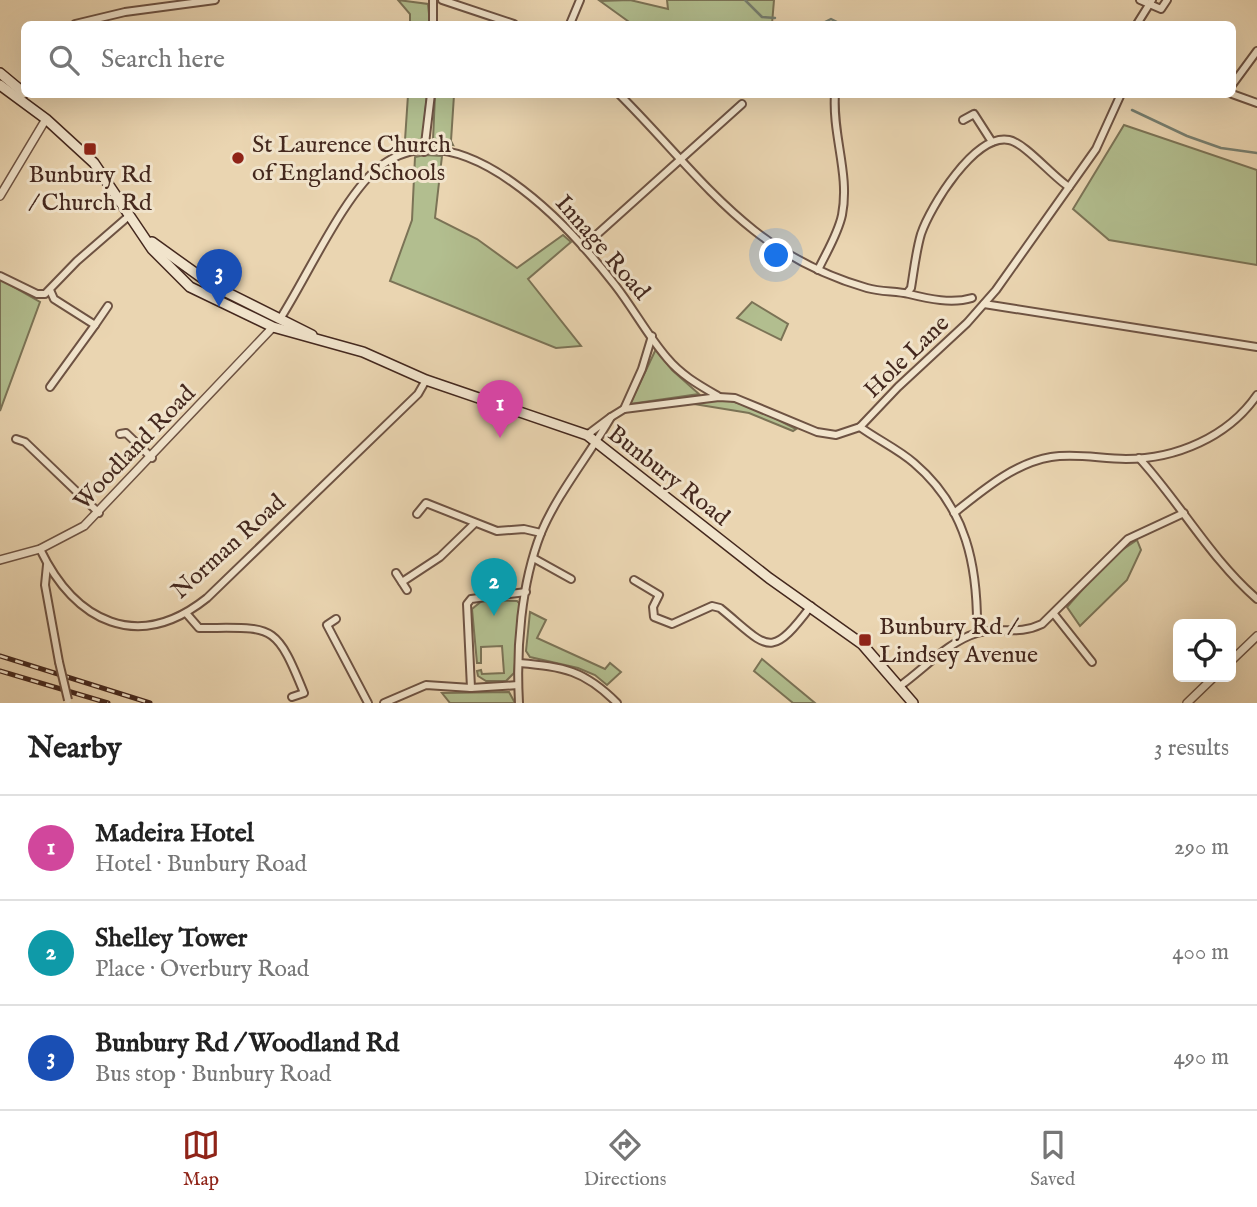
<!DOCTYPE html>
<html lang="en">
<head>
<meta charset="utf-8">
<style>
	:root { --surface:#fff; --page:#f6f6f6; --text:#222; --muted:#767676; --line:#e0e0e0; --accent:#8f2418 }
	body { margin:0; font-family:"IM FELL English",serif; background:var(--page); color:var(--text) }
	.controls { position:absolute; right:21px; bottom:21px; display:grid; overflow:hidden; border-radius:10px; box-shadow:0 7px 28px #0002 }
	.controls button { width:63px; height:63px; display:grid; place-items:center; padding:0; border:0; border-bottom:2px solid var(--line); background:var(--surface); color:var(--text); font:35px sans-serif }
	.you { position:absolute; left:777px; top:256px; width:24px; height:24px; margin:-18px; border:5px solid #fff; border-radius:50%; background:#1a73e8; box-shadow:0 0 0 10px #1a73e833 }
	.badge { display:grid; place-items:center; width:46px; height:46px; border-radius:50%; background:var(--accent); color:#fff; font-size:23px; font-weight:700 }
	.pin { position:absolute; translate:-50% -58px; filter:drop-shadow(0 2px 4px #0008) }
	.pin::after { content:''; position:absolute; top:37px; width:24px; height:21px; background:inherit; clip-path:polygon(0 0,100% 0,50% 100%) }
	.list { margin:0; padding:0; list-style:none }
	h2 { display:flex; justify-content:space-between; align-items:center; height:91px; margin:0; padding:0 28px; font-size:30px }
	h2 small { font-size:23px; font-weight:400; color:var(--muted) }
	.list li { display:grid; grid-template-columns:46px 1fr auto; gap:21px; align-items:center; box-sizing:border-box; height:105px; padding:0 28px; border-top:2px solid var(--line) }
	.list b { display:block; font-size:26px; white-space:nowrap }
	.list p { margin:0; font-size:23px; white-space:nowrap; color:var(--muted) }
	.list em { font-size:23px; font-style:normal; color:var(--muted) }
	.icon { flex:none; width:38px; height:38px; fill:none; stroke:currentColor; stroke-width:2; stroke-linecap:round; stroke-linejoin:round }
	.map { position:relative; flex:none; width:1257px; height:703px; overflow:hidden }
	.search { position:absolute; background:var(--surface); box-shadow:0 7px 28px #0002; left:21px; right:21px; top:21px; height:77px; display:flex; align-items:center; gap:18px; box-sizing:border-box; padding:0 24px; border-radius:10px; color:var(--muted); font-size:26px }
	.sheet { height:406px; background:var(--surface) }
	nav { display:flex; justify-content:space-around; align-items:center; box-sizing:border-box; height:98px; border-top:2px solid var(--line); background:var(--surface); font-size:19px; color:var(--muted) }
	nav a { display:grid; justify-items:center; gap:4px }
	nav .on { color:var(--accent) }
	.map>svg:first-child { display:block }
	.green { fill:#b2be8f; stroke:#7b7356; stroke-width:2 }
	.lines { fill:none; stroke-linecap:round; stroke-linejoin:round }
	.stream { stroke:#767f71; stroke-width:2.5 }
	.minor-casing { stroke:#6e5343; stroke-width:10 }
	.tertiary-casing { stroke:#6e5343; stroke-width:10 }
	.secondary-casing { stroke:#44281e; stroke-width:12 }
	.minor { stroke:#f1e4cc; stroke-width:6 }
	.tertiary { stroke:#f1e4cc; stroke-width:7 }
	.secondary { stroke:#f1e4cc; stroke-width:9 }
	.rail-casing { stroke:#44281e; stroke-width:5 }
	.rail { stroke:#f1e4cc; stroke-width:2.5; stroke-dasharray:8; stroke-linecap:butt }
	.minor-bridge-casing { stroke:#6e5343; stroke-width:10; stroke-linecap:butt }
	.minor-bridge { stroke:#f1e4cc; stroke-width:6 }
	.poi-dot { fill:#8f2418; stroke:#f1e4cc; stroke-width:2.5 }
	.labels { text-anchor:middle; stroke-width:6; stroke-linejoin:round; paint-order:stroke }
	.poi-label { font-size:24px; fill:#44281e; stroke:#f1e4cc; text-anchor:start }
	.street-label { font-size:24px; fill:#44281e; stroke:#f1e4cc }
</style>
</head>
<body>
<div class="map">
<svg width="1257" height="703" viewBox="0 0 1257 703">
	<rect width="100%" height="100%" fill="#ead5b1"/>
	<filter id="stains"><feTurbulence type="fractalNoise" baseFrequency=".00286" numOctaves="4"/><feColorMatrix values="0 0 0 0 .2 0 0 0 0 .09 0 0 0 0 .02 0 0 0 .5 -.17"/></filter>
	<radialGradient id="worn" r=".72"><stop offset=".6" stop-color="#630" stop-opacity="0"/><stop offset="1" stop-color="#630" stop-opacity=".3"/></radialGradient>
	<!-- green -->
	<g class="green">
		<polygon points="398,0 428,4 430,24 410,24 410,14"/>
		<polygon points="630,0 668,9 667,0 774,0 772,24 632,24 600,1"/>
		<polygon points="408,95 427,95 422,145 400,149 405,140"/>
		<polygon points="435,95 454,95 451,141 453,145 433,140"/>
		<polygon points="1124,125 1257,170 1257,265 1109,240 1073,209"/>
		<polygon points="425,155 442,156 435,218 477,239 517,268 563,235 571,242 528,279 581,346 556,348 390,281 412,220 415,157"/>
		<polygon points="0,279 40,302 0,411"/>
		<polygon points="752,302 788,324 781,340 737,318"/>
		<polygon points="656,349 672,370 699,394 630,404"/>
		<polygon points="724,399 755,408 796,429 793,431 749,413 694,404"/>
		<polygon points="1137,540 1141,550 1127,580 1080,626 1067,607 1110,558"/>
		<polygon points="483,600 517,601 521,605 514,673 506,681 486,681 478,676 477,671 481,670 482,674 504,673 502,646 481,647 481,663 477,663 472,609"/>
		<polygon points="530,612 546,620 537,638 605,669 610,663 621,672 607,685 595,675 578,668 530,657 526,651"/>
		<polygon points="762,659 815,703 793,703 754,671"/>
		<polygon points="509,692 515,703 450,703 442,693"/>
	</g>
	<g class="lines">
		<!-- stream -->
		<g class="stream">
			<polyline points="745,0 762,17 775,18"/>
			<polyline points="821,24 831,19 841,24"/>
			<polyline points="1132,110 1187,136 1221,148 1257,153"/>
		</g>
		<!-- minor casing -->
		<g class="minor-casing">
			<g id="minor">
				<polyline points="433,0 433,24"/>
				<polyline points="442,0 514,24"/>
				<polyline points="1140,0 1161,9 1167,0"/>
				<polyline points="75,24 125,12 215,0"/>
				<polyline points="570,24 580,0"/>
				<polyline points="1137,24 1152,0"/>
				<polyline points="1232,85 1257,51"/>
				<path d="M619,94c82,82 129,160 248,194 14,4 29,3 42,6 20,5 43,10 63,4"/>
				<polyline points="1232,94 1257,103"/>
				<polyline points="963,120 974,114 992,142"/>
				<polyline points="424,152 431,94"/>
				<polyline points="583,247 742,104"/>
				<path d="M818,270c8,-17 20,-36 24,-55 8,-41 -10,-80 -7,-121"/>
				<polyline points="0,276 37,294 45,294 77,261 130,215"/>
				<polyline points="50,290 54,299 95,325 108,306"/>
				<path d="M907,293l4,-5c3,-18 5,-37 10,-54 9,-27 54,-101 88,-94 16,3 44,37 60,47"/>
				<polyline points="984,304 1257,347"/>
				<path d="M280,319c26,-40 66,-129 102,-154 80,-58 189,63 233,120 18,23 33,51 52,73 14,17 32,27 51,38"/>
				<polyline points="50,387 95,325"/>
				<polyline points="624,409 642,369 652,336"/>
				<polyline points="611,417 624,409 719,397 735,398 817,432 836,435 860,427 898,387 967,323 996,290 1096,149 1121,94"/>
				<path d="M860,427c18,13 38,22 54,36 53,45 64,104 63,169"/>
				<polyline points="120,434 126,433 152,458"/>
				<polyline points="16,439 25,442 99,513"/>
				<path d="M1139,458c42,46 71,100 118,141"/>
				<path d="M954,513c28,-22 60,-50 97,-56 26,-4 50,2 75,2 50,0 102,-22 131,-64"/>
				<polyline points="417,514 426,503 497,531 524,529 541,533"/>
				<path d="M40,549c35,73 98,104 167,49l211,-204 8,-14"/>
				<polyline points="535,559 571,579"/>
				<polyline points="47,565 45,585 59,662"/>
				<polyline points="396,573 407,590"/>
				<path d="M634,580l25,15 -6,12 1,10 18,7 40,-18 8,2c48,39 49,54 91,-2"/>
				<polyline points="402,582 440,557 474,524"/>
				<path d="M186,613l13,15c74,0 76,-7 105,65l-12,4"/>
				<polyline points="1054,614 1092,662"/>
				<polyline points="336,619 327,625 368,703"/>
				<path d="M519,663c45,4 65,7 98,40"/>
				<path d="M900,686c24,-17 49,-45 77,-53 24,-7 40,3 65,-9l86,-85 56,-26"/>
				<polyline points="471,688 467,604 471,599 526,592"/>
				<polyline points="384,703 426,685 471,688 518,685"/>
				<path d="M519,703c-3,-54 2,-119 22,-170 16,-39 49,-79 70,-116l-24,18"/>
			</g>
		</g>
		<!-- tertiary casing -->
		<g class="tertiary-casing">
			<g id="tertiary">
				<polyline points="0,196 46,119"/>
				<polyline points="0,560 40,549 84,526 273,327"/>
				<polyline points="1231,661 1257,636"/>
				<polyline points="1187,703 1214,677"/>
			</g>
		</g>
		<!-- secondary casing -->
		<g class="secondary-casing">
			<g id="secondary">
				<polyline points="0,73 24,93"/>
				<polyline points="0,85 46,119 94,163 152,249 190,287 273,327 363,352 426,380 587,435 769,578 862,644 913,703"/>
				<polyline points="152,242 212,285 312,335"/>
			</g>
		</g>
		<!-- minor -->
		<use href="#minor" class="minor"/>
		<!-- tertiary -->
		<use href="#tertiary" class="tertiary"/>
		<!-- secondary -->
		<use href="#secondary" class="secondary"/>
		<!-- rail casing -->
		<g class="rail-casing">
			<g id="rail">
				<polyline points="0,656 150,703"/>
				<polyline points="0,671 108,703"/>
			</g>
		</g>
		<!-- rail -->
		<use href="#rail" class="rail"/>
		<!-- minor-bridge casing -->
		<g class="minor-bridge-casing">
			<polyline id="minor-bridge" points="59,662 68,700"/>
		</g>
		<!-- minor-bridge -->
		<use href="#minor-bridge" class="minor-bridge"/>
	</g>
	<!-- markers -->
	<g class="poi-dot">
		<rect x="83" y="142" width="14" height="14" rx="3.5"/>
		<circle cx="238" cy="158" r="7"/>
		<rect x="858" y="633" width="14" height="14" rx="3.5"/>
	</g>
	<g class="labels">
		<!-- poi labels -->
		<g class="poi-label">
			<text x="252" y="152">St Laurence Church<tspan x="252" dy="28">of England Schools</tspan></text>
			<text x="90" y="182" text-anchor="middle">Bunbury Rd<tspan x="90" dy="28">/ Church Rd</tspan></text>
			<text x="879" y="634">Bunbury Rd /<tspan x="879" dy="28">Lindsey Avenue</tspan></text>
		</g>
		<!-- street labels -->
		<g class="street-label">
			<text transform="translate(603 247) rotate(49)" y="8">Innage Road</text>
			<text transform="translate(906 356) rotate(-44)" y="8">Hole Lane</text>
			<text transform="translate(134 447) rotate(-46)" y="8">Woodland Road</text>
			<text transform="translate(669 475) rotate(38)" y="8">Bunbury Road</text>
			<text transform="translate(228 546) rotate(-42)" y="8">Norman Road</text>
		</g>
	</g>
	<rect width="100%" height="100%" filter="url(#stains)"/>
	<rect width="100%" height="100%" fill="url(#worn)"/>
</svg>
<div class="controls">
<button><svg class="icon" aria-label="locate" viewBox="0 0 24 24"><circle cx="12" cy="12" r="6"/><path d="M12 2v4M12 18v4M2 12h4M18 12h4"/></svg></button>
</div>
<div class="you"></div>
<div class="pin badge" style="left:500px;top:438px;background:#d1479c">1</div>
<div class="pin badge" style="left:494px;top:616px;background:#0f9aa8">2</div>
<div class="pin badge" style="left:219px;top:307px;background:#1a4fb4">3</div>
<div class="search"><svg class="icon" aria-label="search" viewBox="0 0 24 24"><circle cx="10" cy="10" r="6"/><path d="M15 15l6 6"/></svg>Search here</div>
</div>
<section class="sheet">
<h2>Nearby<small>3 results</small></h2>
<ul class="list">
<li><span class="badge" style="background:#d1479c">1</span><div><b>Madeira Hotel</b><p>Hotel · Bunbury Road</p></div><em>290 m</em></li>
<li><span class="badge" style="background:#0f9aa8">2</span><div><b>Shelley Tower</b><p>Place · Overbury Road</p></div><em>400 m</em></li>
<li><span class="badge" style="background:#1a4fb4">3</span><div><b>Bunbury Rd / Woodland Rd</b><p>Bus stop · Bunbury Road</p></div><em>490 m</em></li>
</ul>
</section>
<nav>
<a class="on"><svg class="icon" aria-label="map" viewBox="0 0 24 24"><path d="M3 6l6-2 6 2 6-2v14l-6 2-6-2-6 2zM9 4v14M15 6v14"/></svg>Map</a>
<a><svg class="icon" aria-label="directions" viewBox="0 0 24 24"><path d="M12 3l9 9-9 9-9-9zM9 14v-3h6M13 9l2 2-2 2"/></svg>Directions</a>
<a><svg class="icon" aria-label="saved" viewBox="0 0 24 24"><path d="M7 4h10v16l-5-4-5 4z"/></svg>Saved</a>
</nav>
</body>
</html>
